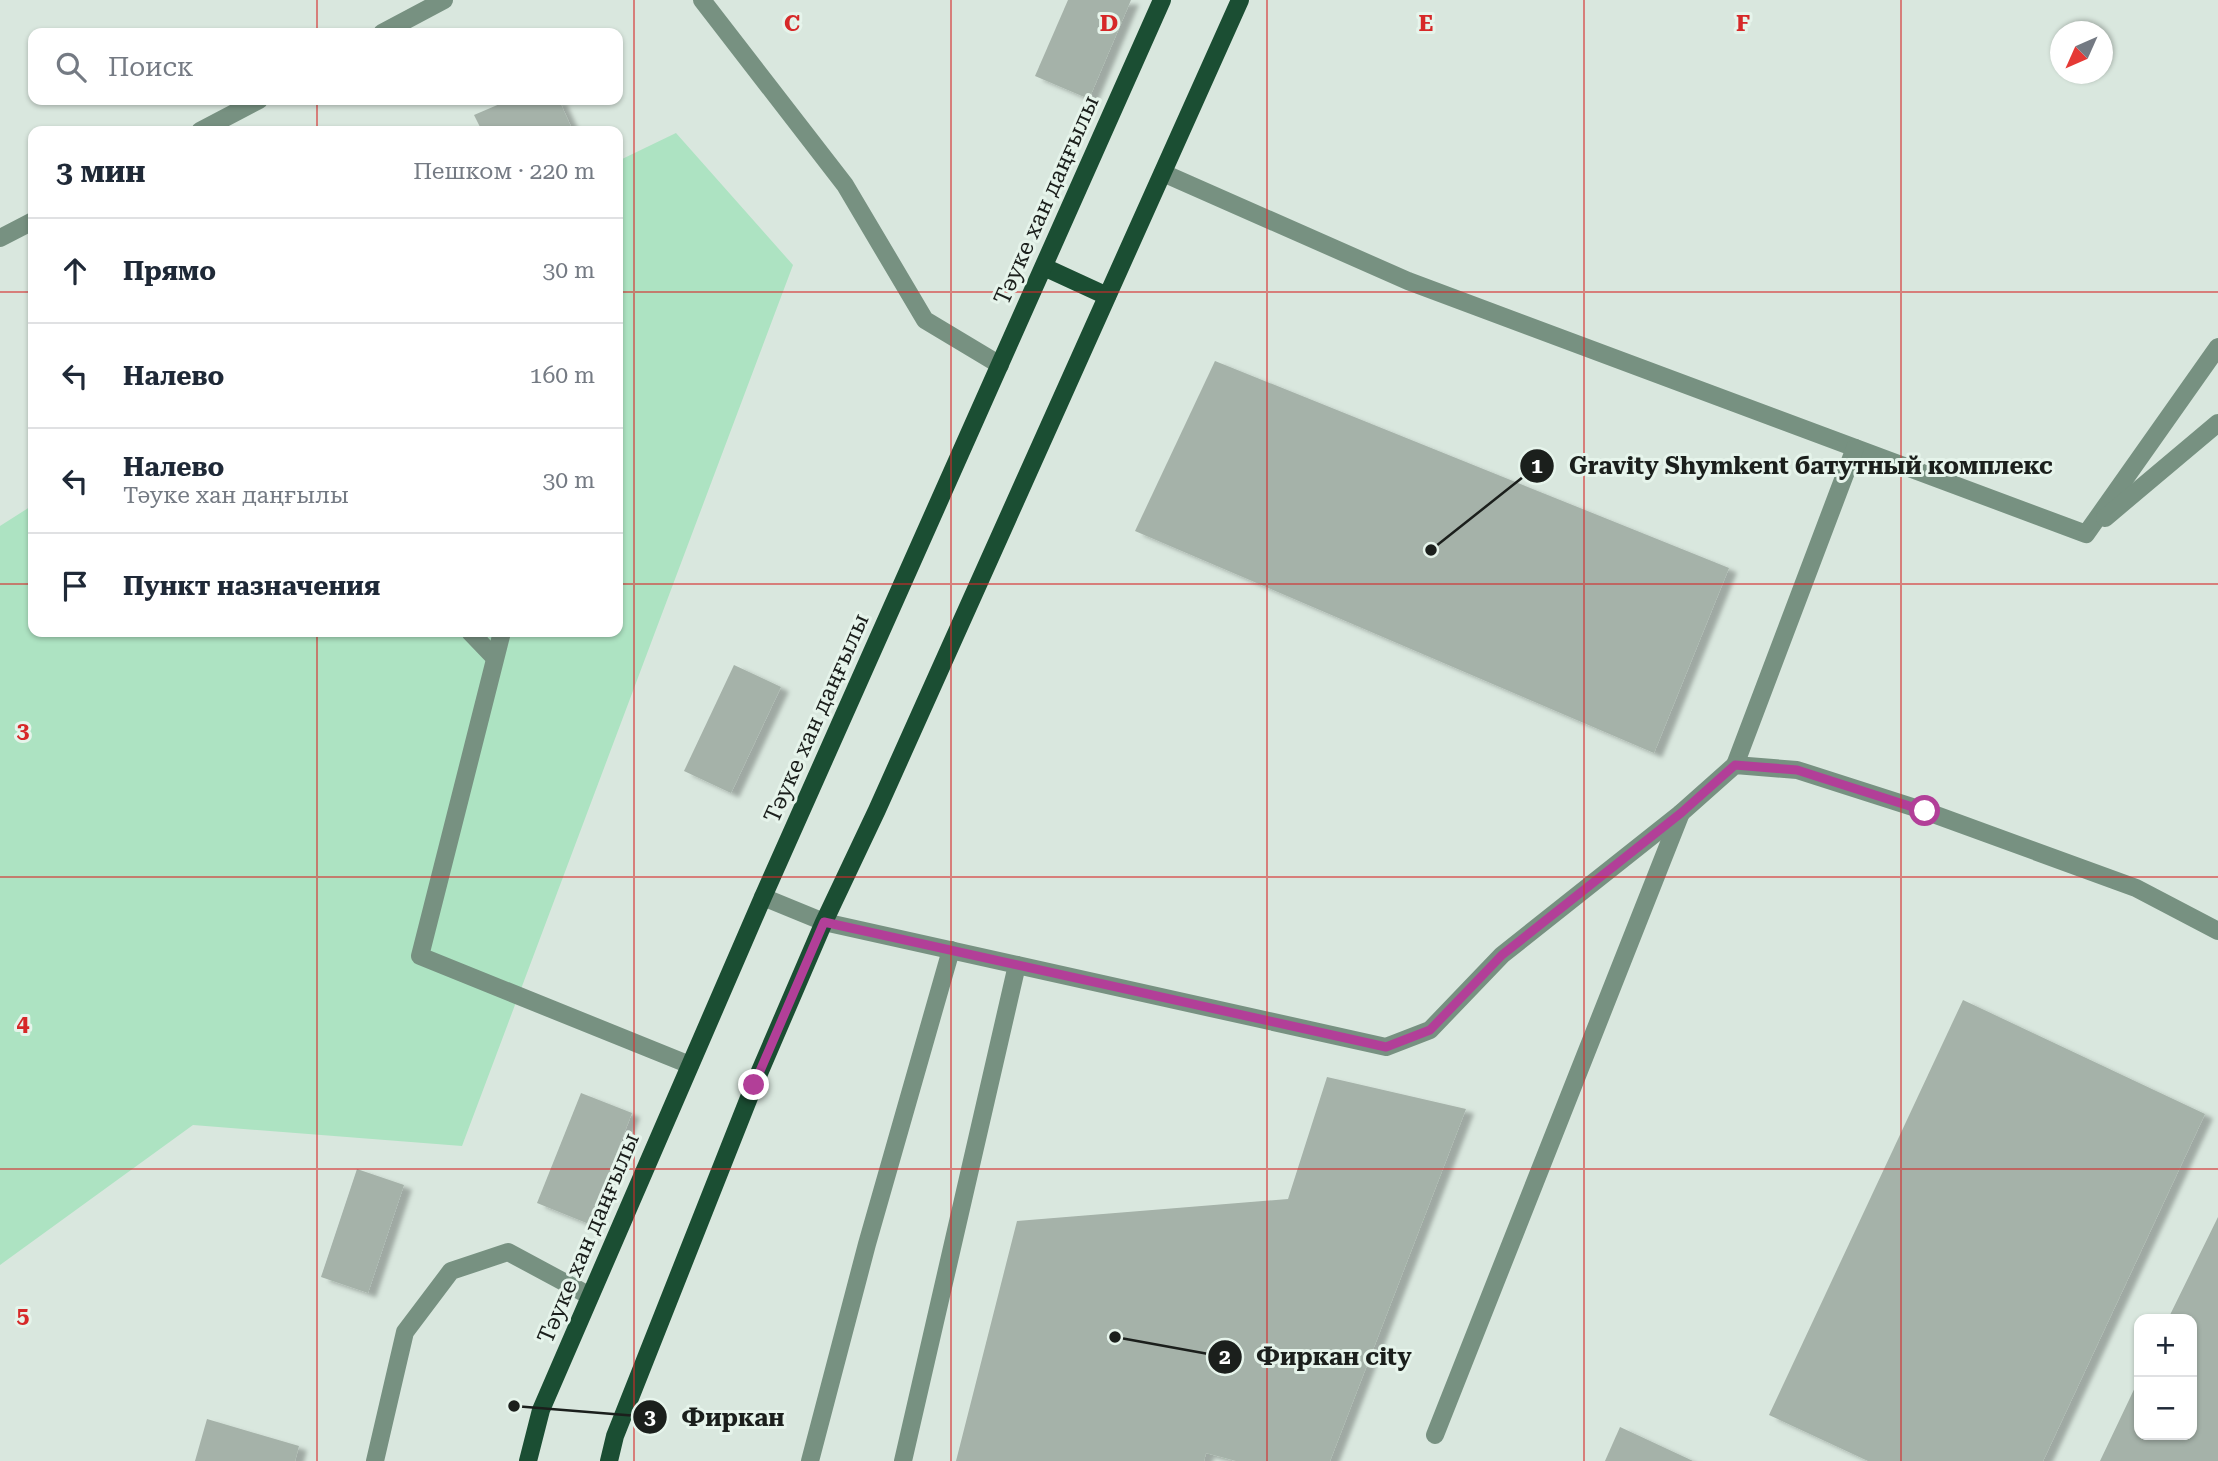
<!DOCTYPE html>
<html lang="ru">
<head>
<meta charset="utf-8">
<style>
	:root { --surface:#fff; --page:#f6f6f7; --text:#1f2937; --muted:#747a83; --line:#e0e1e3 }
	body { margin:0; font-family:"Roboto Serif",serif; background:var(--page); color:var(--text) }
	.controls { position:absolute; right:21px; bottom:21px; display:grid; overflow:hidden; border-radius:14px; box-shadow:0 2px 5px #0004 }
	.controls button { width:63px; height:63px; display:grid; place-items:center; padding:0; border:0; border-bottom:2px solid var(--line); background:var(--surface); color:var(--text); font:35px sans-serif }
	.compass { position:absolute; left:2050px; top:21px; width:63px; height:63px; border-radius:50%; background:var(--surface); box-shadow:0 2px 5px #0004; rotate:225deg }
	.stop { position:absolute; width:21px; height:21px; margin:-16px; border:5px solid #b23f98; border-radius:50%; background:#fff }
	.stop.end { background:#b23f98; border-color:#fff; box-shadow:0 2px 7px #0008 }
	.list { margin:0; padding:0; list-style:none }
	h2 { display:flex; justify-content:space-between; align-items:center; height:91px; margin:0; padding:0 28px; font-size:30px }
	h2 small { font-size:23px; font-weight:400; color:var(--muted) }
	.list li { display:grid; grid-template-columns:46px 1fr auto; gap:21px; align-items:center; box-sizing:border-box; height:105px; padding:0 28px; border-top:2px solid var(--line) }
	.list b { display:block; font-size:26px; white-space:nowrap }
	.list p { margin:0; font-size:23px; white-space:nowrap; color:var(--muted) }
	.list em { font-size:23px; font-style:normal; color:var(--muted) }
	.icon { flex:none; width:38px; height:38px; fill:none; stroke:currentColor; stroke-width:2; stroke-linecap:round; stroke-linejoin:round }
	.map { position:relative; flex:none; width:2218px; height:1461px; overflow:hidden }
	.search { position:absolute; background:var(--surface); box-shadow:0 2px 5px #0004; left:28px; top:28px; width:595px; height:77px; display:flex; align-items:center; gap:18px; box-sizing:border-box; padding:0 24px; border-radius:14px; color:var(--muted); font-size:26px }
	.panel { position:absolute; background:var(--surface); box-shadow:0 2px 5px #0004; left:28px; top:126px; width:595px; height:511px; border-radius:14px }
	.map>svg:first-child { display:block }
	.park { fill:#ade3c2 }
	.building { fill:#a5b2a9; filter:url(#shadow) }
	.lines { fill:none; stroke-linecap:round; stroke-linejoin:round }
	.minor { stroke:#779181; stroke-width:18 }
	.major { stroke:#1b4e33; stroke-width:18 }
	.route { stroke:#b23f98; stroke-width:9 }
	.grid { fill:none; stroke:#d62828; stroke-width:2; stroke-opacity:0.55 }
	.labels { text-anchor:middle; stroke-width:6; stroke-linejoin:round; paint-order:stroke }
	.street-label { font-size:23px; fill:#1b1f1c; stroke:#e6f4eb }
	.grid-label { font-size:23px; text-anchor:middle; font-weight:bold; fill:#d62828; stroke:#e6f4eb; stroke-width:6; stroke-linejoin:round; paint-order:stroke }
	.leader { fill:none; stroke:#1b1f1c; stroke-width:2.5 }
	.callout-dot { fill:#1b1f1c; stroke:#e6f4eb; stroke-width:2.5 }
	.mark-label { font-size:21px; text-anchor:middle; font-weight:bold; fill:#fff }
	.callout-label { font-size:24px; text-anchor:middle; font-weight:bold; fill:#1b1f1c; stroke:#e6f4eb; stroke-width:6; stroke-linejoin:round; paint-order:stroke }
</style>
</head>
<body>
<div class="map">
<svg width="2218" height="1461" viewBox="0 0 2218 1461">
	<defs>
		<filter id="shadow"><feDropShadow dx="8" dy="4.5" stdDeviation="2" flood-color="#0004"/></filter>
	</defs>
	<rect width="100%" height="100%" fill="#d9e7de"/>
	<!-- park -->
	<polygon class="park" points="676,133 793,265 462,1146 193,1125 0,1265 0,526 33,505 33,632 618,632 618,161"/>
	<!-- building -->
	<g class="building">
		<polygon points="1068,0 1131,0 1089,99 1035,76"/>
		<polygon points="509,100 559,100 573,131 482,131 474,115"/>
		<polygon points="1215,361 1729,568 1654,753 1135,531"/>
		<polygon points="734,665 781,687 731,793 684,771"/>
		<polygon points="1963,1000 2205,1114 2043,1461 1868,1461 1769,1415"/>
		<polygon points="1327,1077 1466,1109 1330,1461 1236,1461 1206,1453 1204,1461 956,1461 1017,1221 1288,1199"/>
		<polygon points="581,1093 632,1113 589,1224 537,1203"/>
		<polygon points="357,1169 404,1185 368,1293 321,1277"/>
		<polygon points="2218,1217 2218,1461 2100,1461 2139,1379 2139,1435 2192,1435 2192,1319 2168,1319"/>
		<polygon points="207,1419 299,1446 295,1461 195,1461"/>
		<polygon points="1620,1427 1693,1461 1605,1461"/>
	</g>
	<g class="lines">
		<!-- minor -->
		<g class="minor">
			<polyline points="702,0 845,185 925,320 1000,365"/>
			<polyline points="382,33 444,0"/>
			<polyline points="200,131 259,100"/>
			<polyline points="1163,173 1408,281 2086,534 2218,347"/>
			<polyline points="0,238 33,221"/>
			<polyline points="2105,518 2218,423"/>
			<polyline points="470,632 494,657"/>
			<polyline points="502,632 420,956 690,1065"/>
			<polyline points="1735,765 1855,448"/>
			<polyline points="763,897 824,922 1386,1047 1430,1030 1502,955 1681,813 1735,765 1797,770 1925,811 2136,888 2218,931"/>
			<polyline points="1435,1435 1681,813"/>
			<polyline points="375,1461 405,1332 451,1271 508,1252 590,1296"/>
			<polyline points="810,1461 867,1244 951,950"/>
			<polyline points="903,1461 1017,965"/>
		</g>
		<!-- major -->
		<g class="major">
			<polyline points="1044,267 1107,296"/>
			<polyline points="528,1461 541,1410 763,897 1162,0"/>
			<polyline points="609,1461 615,1436 754,1085 824,922 877,810 1240,0"/>
		</g>
	</g>
	<g class="lines">
		<!-- route -->
		<polyline class="route" points="754,1085 824,922 1386,1047 1430,1030 1502,955 1681,813 1735,765 1797,770 1925,811"/>
	</g>
	<!-- grid -->
	<path class="grid" d="M317,0v33M634,0v1461M951,0v1461M1267,0v1461M1584,0v1461M1901,0v1461M317,100v31M0,292h33M618,292h1600M0,584h33M618,584h1600M317,632v829M0,877h2218M0,1169h2218"/>
	<g class="labels">
		<!-- street labels -->
		<g class="street-label">
			<text transform="translate(1046 200) rotate(-66)" y="8">Тәуке хан даңғылы</text>
			<text transform="translate(816 718) rotate(-66)" y="8">Тәуке хан даңғылы</text>
			<text transform="translate(588 1238) rotate(-67)" y="8">Тәуке хан даңғылы</text>
		</g>
	</g>
	<g class="grid-label">
		<text x="792" y="31">C</text>
		<text x="1109" y="31">D</text>
		<text x="1426" y="31">E</text>
		<text x="1743" y="31">F</text>
		<text x="23" y="738">3</text>
		<text x="23" y="1031">4</text>
		<text x="23" y="1323">5</text>
	</g>
	<!-- callouts -->
	<path class="leader" d="M1431 550L1537 466M1115 1337L1225 1357M514 1406L650 1417"/>
	<g class="callout-dot">
		<circle cx="1431" cy="550" r="7"/>
		<circle cx="1115" cy="1337" r="7"/>
		<circle cx="514" cy="1406" r="7"/>
		<circle cx="1537" cy="466" r="18"/>
		<circle cx="1225" cy="1357" r="18"/>
		<circle cx="650" cy="1417" r="18"/>
	</g>
	<g class="mark-label">
		<text x="1537" y="473">1</text>
		<text x="1225" y="1364">2</text>
		<text x="650" y="1424">3</text>
	</g>
	<g class="callout-label">
		<text x="1811" y="474">Gravity Shymkent батутный комплекс</text>
		<text x="1334" y="1365">Фиркан city</text>
		<text x="733" y="1426">Фиркан</text>
	</g>
</svg>
<div class="controls">
<button>+</button>
<button>−</button>
</div>
<svg class="compass" viewBox="-18 -18 36 36"><path d="M0-13l5 13h-10z" fill="#e53935"/><path d="M0 13l5-13h-10z" fill="#747a83"/></svg>
<div class="stop" style="left:1925px;top:811px"></div>
<div class="stop end" style="left:754px;top:1085px"></div>
<div class="search"><svg class="icon" aria-label="search" viewBox="0 0 24 24"><circle cx="10" cy="10" r="6"/><path d="M15 15l6 6"/></svg>Поиск</div>
<section class="panel">
<h2>3 мин<small>Пешком · 220 m</small></h2>
<ul class="list">
<li><svg class="icon" aria-label="ahead" viewBox="0 0 24 24"><path d="M12 20V5M6 11l6-6 6 6"/></svg><div><b>Прямо</b></div><em>30 m</em></li>
<li><svg class="icon" aria-label="left" viewBox="0 0 24 24"><path d="M17 20v-9H6M10 6l-5 5 5 5"/></svg><div><b>Налево</b></div><em>160 m</em></li>
<li><svg class="icon" aria-label="left" viewBox="0 0 24 24"><path d="M17 20v-9H6M10 6l-5 5 5 5"/></svg><div><b>Налево</b><p>Тәуке хан даңғылы</p></div><em>30 m</em></li>
<li><svg class="icon" aria-label="arrive" viewBox="0 0 24 24"><path d="M6 21V4h12l-3 4 3 4H6"/></svg><div><b>Пункт назначения</b></div></li>
</ul>
</section>
</div>
</body>
</html>
